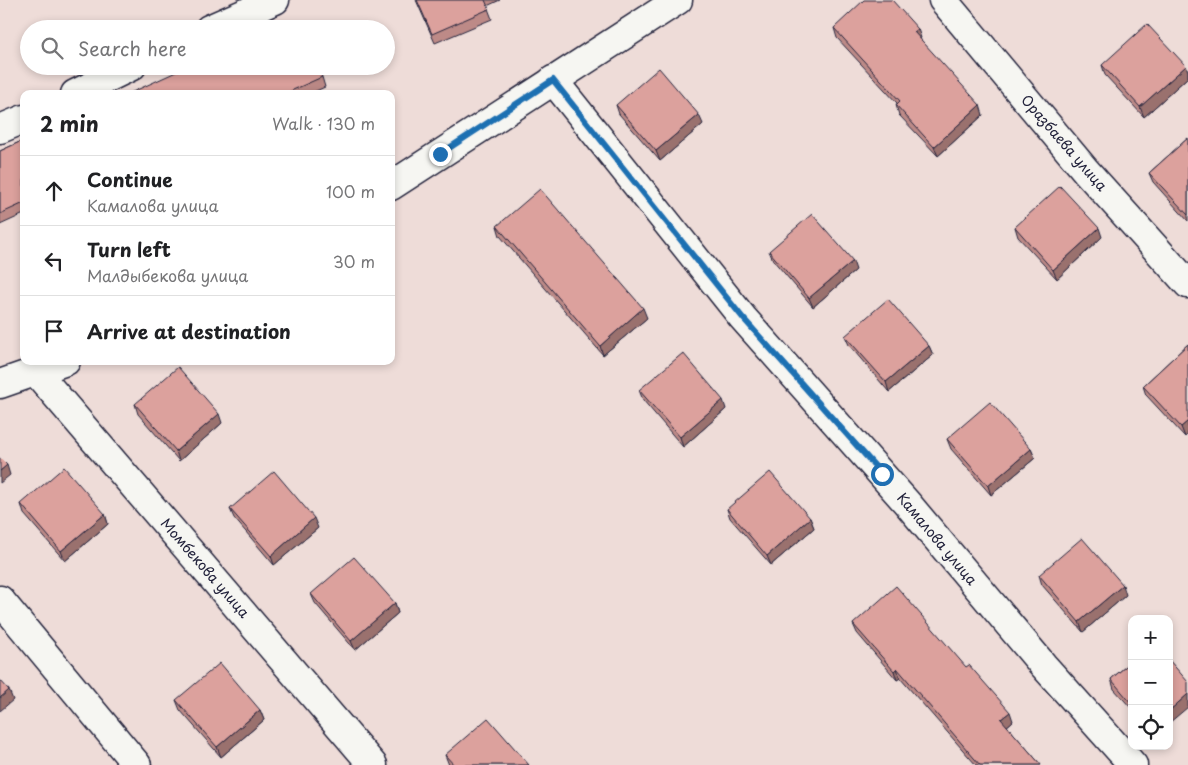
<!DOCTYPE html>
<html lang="en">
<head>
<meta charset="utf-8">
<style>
	:root { --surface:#fff; --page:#f6f6f6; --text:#202124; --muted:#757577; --line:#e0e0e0 }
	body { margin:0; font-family:"Playpen Sans",sans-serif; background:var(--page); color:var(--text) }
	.controls { position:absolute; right:15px; bottom:15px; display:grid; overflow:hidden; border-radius:10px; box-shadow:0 2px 8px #0003 }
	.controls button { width:45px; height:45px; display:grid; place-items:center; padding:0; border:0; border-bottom:1px solid var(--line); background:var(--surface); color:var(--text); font:25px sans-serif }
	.stop { position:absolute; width:15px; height:15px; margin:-11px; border:4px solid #1f6fb2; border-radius:50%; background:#fff }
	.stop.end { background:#1f6fb2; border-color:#fff; box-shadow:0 1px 5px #0008 }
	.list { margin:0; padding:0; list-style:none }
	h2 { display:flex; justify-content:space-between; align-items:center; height:65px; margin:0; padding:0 20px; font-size:21px }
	h2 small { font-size:16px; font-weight:400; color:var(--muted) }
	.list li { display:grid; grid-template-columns:32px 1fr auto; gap:15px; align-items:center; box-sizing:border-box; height:70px; padding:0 20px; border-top:1px solid var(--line) }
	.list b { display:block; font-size:19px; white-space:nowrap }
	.list p { margin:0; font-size:16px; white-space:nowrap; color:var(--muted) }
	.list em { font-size:16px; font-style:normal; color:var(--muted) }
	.icon { flex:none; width:28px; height:28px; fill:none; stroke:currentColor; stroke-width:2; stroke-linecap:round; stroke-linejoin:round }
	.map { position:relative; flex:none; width:1188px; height:765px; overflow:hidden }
	.search { position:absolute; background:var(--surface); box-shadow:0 2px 8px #0003; left:20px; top:20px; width:375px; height:55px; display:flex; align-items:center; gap:12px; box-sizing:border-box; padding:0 18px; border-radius:28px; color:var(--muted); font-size:19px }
	.panel { position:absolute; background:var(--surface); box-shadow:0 2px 8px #0003; left:20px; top:90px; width:375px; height:275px; border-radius:10px }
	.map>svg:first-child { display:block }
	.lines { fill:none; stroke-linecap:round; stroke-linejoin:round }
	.minor-casing { stroke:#22223b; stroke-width:31 }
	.minor { stroke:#f6f6f2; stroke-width:28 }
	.wall { fill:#bd8a87; stroke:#22223b }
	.shaded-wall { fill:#9a716e; stroke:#22223b }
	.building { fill:#dca19d; stroke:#22223b }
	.route { stroke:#1f6fb2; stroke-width:6 }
	.labels { text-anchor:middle; stroke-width:4.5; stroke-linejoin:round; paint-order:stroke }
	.street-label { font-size:14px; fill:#22223b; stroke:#f6f6f2 }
</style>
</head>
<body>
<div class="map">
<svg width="1188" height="765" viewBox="0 0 1188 765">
	<rect width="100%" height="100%" fill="#eedcd8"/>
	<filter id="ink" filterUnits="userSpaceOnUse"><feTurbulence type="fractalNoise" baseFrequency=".02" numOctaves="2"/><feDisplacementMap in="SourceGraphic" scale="10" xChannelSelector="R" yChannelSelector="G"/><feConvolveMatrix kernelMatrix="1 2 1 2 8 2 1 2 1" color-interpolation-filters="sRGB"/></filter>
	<g filter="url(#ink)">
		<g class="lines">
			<!-- minor casing -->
			<g class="minor-casing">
				<g id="minor">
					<polyline points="943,0 1086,171 1188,284"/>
					<polyline points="209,29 275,0"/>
					<polyline points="553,80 743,318 907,503 1043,665 1133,765"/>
					<polyline points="75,94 132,66"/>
					<polyline points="0,129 24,119"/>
					<polyline points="391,186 678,0"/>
					<polyline points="36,372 373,765"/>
					<polyline points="0,384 66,361"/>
					<polyline points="0,600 137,765"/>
				</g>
			</g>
			<!-- minor -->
			<use href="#minor" class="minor"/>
		</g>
		<!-- wall -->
		<g class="wall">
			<polygon points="416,0 500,0 487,6 492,19 435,43"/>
			<polygon points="834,28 921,38 920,39 983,115 938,156 899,115 896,105 897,103 837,38"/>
			<polygon points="1102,65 1186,66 1188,71 1188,77 1144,117 1105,75"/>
			<polygon points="322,77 325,87 309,94 128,94"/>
			<polygon points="616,105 703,124 660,161 619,114"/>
			<polygon points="1188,138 1188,221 1153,182 1149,173"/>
			<polygon points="24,140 24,214 0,225 0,151"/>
			<polygon points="497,226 647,318 603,355 500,236"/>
			<polygon points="1015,227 1102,237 1057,279 1018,237"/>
			<polygon points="769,251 856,270 813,307 773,260"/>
			<polygon points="845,336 929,346 933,355 889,392 849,345"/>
			<polygon points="1188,344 1185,437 1146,395 1143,386"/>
			<polygon points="639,390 726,409 683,447 643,400"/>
			<polygon points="135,404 222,423 179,461 138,414"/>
			<polygon points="947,439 1031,449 1035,458 991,495 951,449"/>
			<polygon points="21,504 105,514 108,524 65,561 24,514"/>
			<polygon points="230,509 318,528 274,565 234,518"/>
			<polygon points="727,509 810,518 814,528 771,565 730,518"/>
			<polygon points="1039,575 1126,595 1083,632 1042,585"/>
			<polygon points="311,594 395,603 398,613 355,650 315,603"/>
			<polygon points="853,624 1013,721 1007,726 1041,765 976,765 900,678 897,680 857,633"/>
			<polygon points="1132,661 1132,709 1114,689 1111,679"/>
			<polygon points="176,700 260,710 264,720 221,757 180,710"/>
			<polygon points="445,755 529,765 449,765"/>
		</g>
		<!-- shaded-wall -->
		<g class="shaded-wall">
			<polygon points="918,29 921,38 917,42 914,32"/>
			<polygon points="1186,66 1188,71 1188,77 1144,117 1140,107"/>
			<polygon points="980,105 983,115 938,156 934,147"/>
			<polygon points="699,115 703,124 660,161 656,151"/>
			<polygon points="1099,228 1102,237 1057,279 1053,270"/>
			<polygon points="853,261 856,270 813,307 809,298"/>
			<polygon points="643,308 647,318 603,355 600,346"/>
			<polygon points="929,346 933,355 889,392 886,382"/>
			<polygon points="723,400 726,409 683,447 680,437"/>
			<polygon points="219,414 222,423 179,461 176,451"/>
			<polygon points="1188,421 1188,434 1185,437 1181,427"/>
			<polygon points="1031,449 1035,458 991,495 988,486"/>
			<polygon points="7,465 10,475 0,483 0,471"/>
			<polygon points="105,514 108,524 65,561 61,551"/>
			<polygon points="314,518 318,528 274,565 271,556"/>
			<polygon points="810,518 814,528 771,565 767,556"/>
			<polygon points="1123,585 1126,595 1083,632 1079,622"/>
			<polygon points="395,603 398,613 355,650 351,641"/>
			<polygon points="897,668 900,678 897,680 894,671"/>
			<polygon points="9,690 13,700 0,711 0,698"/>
			<polygon points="1188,694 1188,707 1169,723 1169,711"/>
			<polygon points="260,710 264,720 221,757 217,747"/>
			<polygon points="1010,712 1013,721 1005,728 1001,719"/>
		</g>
		<!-- building -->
		<g class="building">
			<polygon points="417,0 485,0 489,9 432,34"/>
			<polygon points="864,0 892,0 918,29 914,32 980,105 934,147 896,105 900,101 834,28"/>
			<polygon points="1147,24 1186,66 1140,107 1102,65"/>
			<polygon points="299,25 301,29 291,29"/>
			<polygon points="189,66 317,66 322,77 284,94 128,94"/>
			<polygon points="659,68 699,115 656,151 616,105"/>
			<polygon points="1188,138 1188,215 1149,173"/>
			<polygon points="24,140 24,203 0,214 0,151"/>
			<polygon points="1060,186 1099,228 1053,270 1015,227"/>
			<polygon points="540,189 643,308 600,346 497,226"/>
			<polygon points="812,214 853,261 809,298 769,251"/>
			<polygon points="888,299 929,346 886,382 845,336"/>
			<polygon points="1188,344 1188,421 1181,427 1143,386"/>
			<polygon points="683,353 723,400 680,437 639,390"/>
			<polygon points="178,367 219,414 176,451 135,404"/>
			<polygon points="990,402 1031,449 988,486 947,439"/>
			<polygon points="0,458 7,465 0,471"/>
			<polygon points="64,467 105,514 61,551 21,504"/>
			<polygon points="274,471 314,518 271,556 230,509"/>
			<polygon points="770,472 810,518 767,556 727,509"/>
			<polygon points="1082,538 1123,585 1079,622 1039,575"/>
			<polygon points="354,557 395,603 351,641 311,594"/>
			<polygon points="896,586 966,667 969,665 1010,712 1001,719 1041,765 980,765 897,668 894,671 853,624"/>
			<polygon points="1169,660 1188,682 1188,694 1169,711"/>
			<polygon points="1132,661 1132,704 1111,679"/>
			<polygon points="220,663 260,710 217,747 176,700"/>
			<polygon points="0,680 9,690 0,698"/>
			<polygon points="488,718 529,765 454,765 445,755"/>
		</g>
	</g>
	<g class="lines" filter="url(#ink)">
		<!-- route -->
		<polyline class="route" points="440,154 553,80 743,318 882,474"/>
	</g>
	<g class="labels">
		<!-- street labels -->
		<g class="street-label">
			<text transform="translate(1064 143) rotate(49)" y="5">Оразбаева улица</text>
			<text transform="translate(937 539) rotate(50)" y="5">Камалова улица</text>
			<text transform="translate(205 568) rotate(49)" y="5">Момбекова улица</text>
		</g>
	</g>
</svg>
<div class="controls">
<button>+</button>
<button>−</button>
<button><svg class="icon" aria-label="locate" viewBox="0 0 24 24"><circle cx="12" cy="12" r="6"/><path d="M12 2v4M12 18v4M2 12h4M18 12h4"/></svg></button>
</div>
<div class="stop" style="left:882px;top:474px"></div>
<div class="stop end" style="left:440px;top:154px"></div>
<div class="search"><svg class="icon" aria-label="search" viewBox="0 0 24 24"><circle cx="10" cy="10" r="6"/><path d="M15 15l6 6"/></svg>Search here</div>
<section class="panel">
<h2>2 min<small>Walk · 130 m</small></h2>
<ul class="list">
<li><svg class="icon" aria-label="ahead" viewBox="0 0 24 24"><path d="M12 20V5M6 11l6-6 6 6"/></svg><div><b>Continue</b><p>Камалова улица</p></div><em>100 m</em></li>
<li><svg class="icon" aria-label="left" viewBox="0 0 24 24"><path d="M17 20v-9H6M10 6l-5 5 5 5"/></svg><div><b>Turn left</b><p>Малдыбекова улица</p></div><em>30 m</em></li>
<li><svg class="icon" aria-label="arrive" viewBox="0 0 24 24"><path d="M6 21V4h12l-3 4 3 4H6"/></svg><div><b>Arrive at destination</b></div></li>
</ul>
</section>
</div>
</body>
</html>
